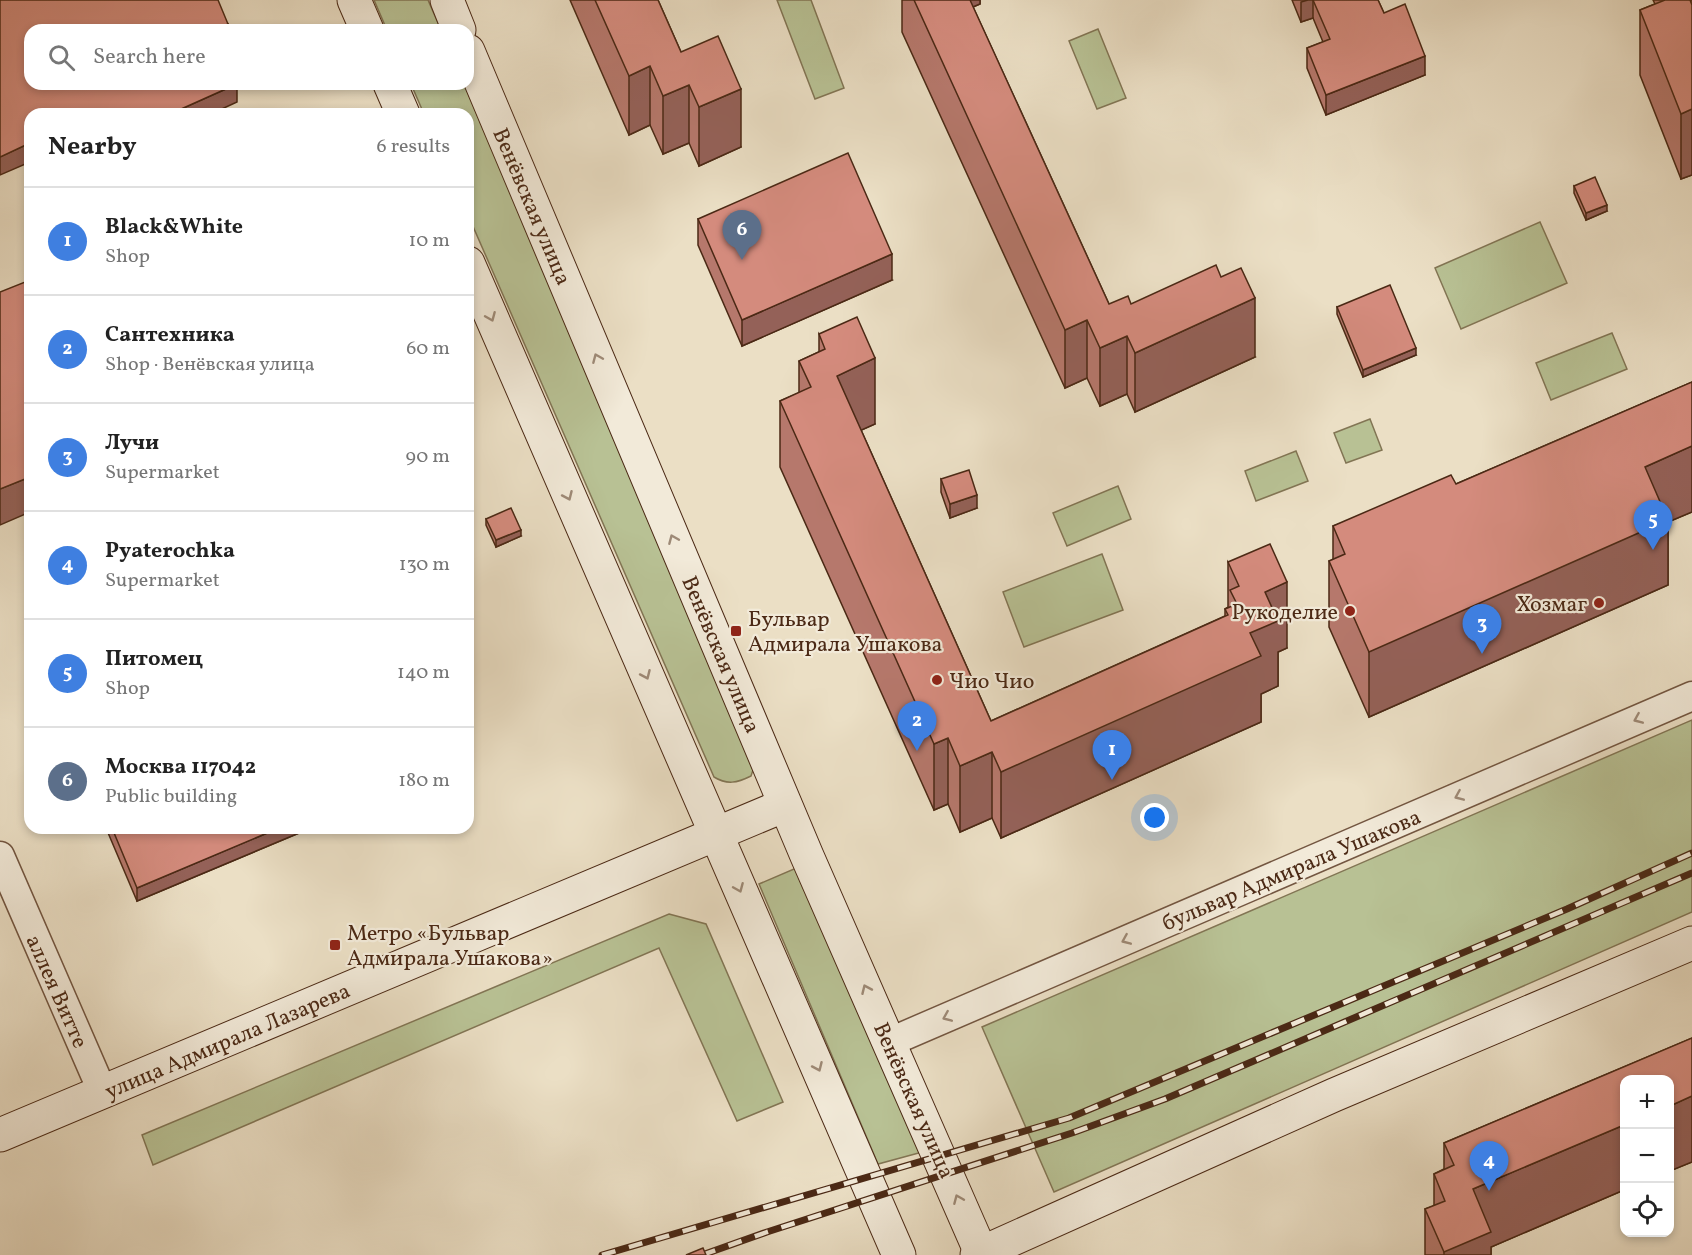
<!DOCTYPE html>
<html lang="en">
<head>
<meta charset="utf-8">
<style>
	:root { --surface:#fff; --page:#f2f2f2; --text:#222; --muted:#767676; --line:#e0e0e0; --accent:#d93025 }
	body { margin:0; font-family:Vollkorn,serif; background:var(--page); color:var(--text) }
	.controls { position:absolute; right:18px; bottom:18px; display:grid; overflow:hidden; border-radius:12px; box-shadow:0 3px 9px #0003 }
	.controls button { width:54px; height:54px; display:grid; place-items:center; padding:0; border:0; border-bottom:2px solid var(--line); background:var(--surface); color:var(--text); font:30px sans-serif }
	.you { position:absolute; left:1155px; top:818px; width:21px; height:21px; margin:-15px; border:4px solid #fff; border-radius:50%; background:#1a73e8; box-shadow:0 0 0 9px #1a73e833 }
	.badge { display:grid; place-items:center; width:39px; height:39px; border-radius:50%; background:var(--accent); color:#fff; font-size:20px; font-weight:700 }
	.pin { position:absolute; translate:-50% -50px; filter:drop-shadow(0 2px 3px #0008) }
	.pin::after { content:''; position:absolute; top:32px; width:21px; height:18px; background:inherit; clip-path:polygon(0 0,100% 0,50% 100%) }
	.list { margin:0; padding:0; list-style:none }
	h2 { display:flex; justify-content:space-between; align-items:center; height:78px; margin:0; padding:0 24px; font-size:26px }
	h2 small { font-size:20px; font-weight:400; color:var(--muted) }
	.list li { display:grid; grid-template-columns:39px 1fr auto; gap:18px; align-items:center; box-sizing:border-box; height:108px; padding:0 24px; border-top:2px solid var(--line) }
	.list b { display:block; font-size:22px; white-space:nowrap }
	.list p { margin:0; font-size:20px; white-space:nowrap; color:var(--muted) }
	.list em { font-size:20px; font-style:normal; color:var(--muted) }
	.icon { flex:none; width:33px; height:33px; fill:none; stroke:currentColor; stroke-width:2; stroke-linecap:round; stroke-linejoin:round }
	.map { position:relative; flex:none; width:1692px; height:1255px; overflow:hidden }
	.search { position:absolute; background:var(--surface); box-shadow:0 3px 9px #0003; left:24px; top:24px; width:450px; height:66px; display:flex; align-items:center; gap:15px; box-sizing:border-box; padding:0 21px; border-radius:18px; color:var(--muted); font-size:22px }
	.panel { position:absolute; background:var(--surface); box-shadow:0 3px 9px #0003; left:24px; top:108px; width:450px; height:726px; border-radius:18px }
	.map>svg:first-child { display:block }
	.green { fill:#b8c194; stroke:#827554; stroke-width:1.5 }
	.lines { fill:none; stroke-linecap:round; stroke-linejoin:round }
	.street-casing { stroke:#735641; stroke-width:31 }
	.secondary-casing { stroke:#4b2915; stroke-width:35 }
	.street { stroke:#f2ead9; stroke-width:28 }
	.secondary { stroke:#f2ead9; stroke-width:33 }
	.rail-casing { stroke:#4b2915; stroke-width:7 }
	.rail { stroke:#f2ead9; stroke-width:4.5; stroke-dasharray:14; stroke-linecap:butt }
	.wall { fill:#b6786c; stroke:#4b2915; stroke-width:1.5 }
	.shaded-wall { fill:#946158; stroke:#4b2915; stroke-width:1.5 }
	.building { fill:#d48b7d; stroke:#4b2915; stroke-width:1.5 }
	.oneway { stroke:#9e8a77 }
	.poi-dot { fill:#8f2418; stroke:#f2ead9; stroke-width:2 }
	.labels { text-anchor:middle; stroke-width:4.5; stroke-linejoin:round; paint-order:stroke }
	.street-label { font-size:22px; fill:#4b2915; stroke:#f2ead9 }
	.poi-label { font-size:22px; fill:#4b2915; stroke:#f2ead9; text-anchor:start }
</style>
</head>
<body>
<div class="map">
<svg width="1692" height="1255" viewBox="0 0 1692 1255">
	<rect width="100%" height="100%" fill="#ebdfc5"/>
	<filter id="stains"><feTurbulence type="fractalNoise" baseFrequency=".00333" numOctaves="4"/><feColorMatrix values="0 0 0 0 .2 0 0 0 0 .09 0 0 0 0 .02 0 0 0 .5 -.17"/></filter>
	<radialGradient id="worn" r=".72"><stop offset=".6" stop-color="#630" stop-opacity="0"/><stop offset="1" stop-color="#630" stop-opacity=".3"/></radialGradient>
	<!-- green -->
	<g class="green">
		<polygon points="374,0 428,0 441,30 387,30"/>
		<polygon points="777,0 811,0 844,88 815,99"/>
		<polygon points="1098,29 1126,98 1097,109 1069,41"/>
		<path d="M411,84h53l292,677 -5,15c-14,7 -24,9 -37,1l-246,-562v-101h-44z"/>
		<polygon points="1540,222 1567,283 1461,329 1435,268"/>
		<polygon points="1612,333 1627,369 1551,400 1536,363"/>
		<polygon points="1370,419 1382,450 1346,463 1334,433"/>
		<polygon points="1296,451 1308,481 1256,501 1245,471"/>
		<polygon points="1118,486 1131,519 1067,546 1053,513"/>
		<polygon points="1102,554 1123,610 1024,647 1003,592"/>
		<polygon points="1692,720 1692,912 1054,1192 982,1027"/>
		<polygon points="801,866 926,1151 878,1164 759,884"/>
		<polygon points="669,914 706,924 783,1102 737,1121 659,948 153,1165 142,1135"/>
	</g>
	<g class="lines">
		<!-- street casing -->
		<g class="street-casing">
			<g id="street">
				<polyline points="0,856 103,1093"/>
				<polyline points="890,1042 1692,696"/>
			</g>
		</g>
		<!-- secondary casing -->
		<g class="secondary-casing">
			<g id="secondary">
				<polyline points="354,0 367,30"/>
				<polyline points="447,0 459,30"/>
				<polyline points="468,51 807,856 982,1255"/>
				<polyline points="390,84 403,114"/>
				<polyline points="468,263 899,1255"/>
				<polyline points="0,1135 785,805"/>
				<polyline points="977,1255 1334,1095 1692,943"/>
			</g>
		</g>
		<!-- street -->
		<use href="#street" class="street"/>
		<!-- secondary -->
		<use href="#secondary" class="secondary"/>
		<!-- rail casing -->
		<g class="rail-casing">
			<g id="rail">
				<polyline points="602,1255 1069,1118 1567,909 1692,853"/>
				<polyline points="702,1255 767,1232 1072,1133 1165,1099 1692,873"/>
			</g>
		</g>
		<!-- rail -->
		<use href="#rail" class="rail"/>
	</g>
	<!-- wall -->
	<g class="wall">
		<polygon points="570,0 658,0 681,52 741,147 699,166 689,143 663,154 650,125 629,135"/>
		<polygon points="902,0 980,0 980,4 973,7 1109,304 1131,304 1255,357 1135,412 1127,394 1100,406 1087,378 1065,388 902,32"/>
		<polygon points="1292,0 1378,0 1384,13 1425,75 1326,115 1307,68 1307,48 1323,42 1313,18 1301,22"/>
		<polygon points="1653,0 1692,0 1692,175 1681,179 1640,75 1640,10 1655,4"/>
		<polygon points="1574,186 1607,211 1586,220 1574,193"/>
		<polygon points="698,219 892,280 742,346 698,245"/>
		<polygon points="1337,307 1416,355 1363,377 1337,314"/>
		<polygon points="819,334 875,424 861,430 991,721 1225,616 1225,609 1228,607 1228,562 1287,648 1278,652 1278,686 1261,694 1261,722 1001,838 992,818 960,832 948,804 934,810 780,467 780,401 799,393 799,361 819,352"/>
		<polygon points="1692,382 1692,512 1668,522 1668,585 1369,717 1329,627 1329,561 1333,560 1333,526 1456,484"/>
		<polygon points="941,479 977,508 950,518 941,492"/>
		<polygon points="486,519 521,536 496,547 486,525"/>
		<polygon points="106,828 311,828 137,901"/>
		<polygon points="1692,1038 1692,1162 1670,1171 1670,1080 1624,1080 1624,1190 1491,1247 1491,1255 1425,1255 1425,1209 1434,1206 1434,1174 1444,1169 1444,1143"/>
	</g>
	<!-- shaded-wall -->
	<g class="shaded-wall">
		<polygon points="956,0 980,0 980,4 968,9"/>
		<polygon points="1308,0 1313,0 1313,18 1301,22 1301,2"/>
		<polygon points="228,24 228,30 215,30"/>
		<polygon points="1425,56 1425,75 1326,115 1326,95"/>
		<polygon points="650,66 650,125 629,135 629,76"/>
		<polygon points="237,84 237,102 211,114 170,114"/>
		<polygon points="689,85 689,143 663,154 663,96"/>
		<polygon points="741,89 741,147 699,166 699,107"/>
		<polygon points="1692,109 1692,175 1681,179 1681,114"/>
		<polygon points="30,143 30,162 0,175 0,157"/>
		<polygon points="1607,205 1607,211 1586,220 1586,213"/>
		<polygon points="892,254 892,280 742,346 742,320"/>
		<polygon points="1255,298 1255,357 1135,412 1135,353"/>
		<polygon points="1087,320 1087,378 1065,388 1065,330"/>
		<polygon points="1127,336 1127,394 1100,406 1100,348"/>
		<polygon points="1416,348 1416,355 1363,377 1363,370"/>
		<polygon points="875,358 875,424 837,441 837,376"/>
		<polygon points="1692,446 1692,512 1668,522 1668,585 1369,717 1369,652 1645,467"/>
		<polygon points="30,477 30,512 0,525 0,489"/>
		<polygon points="977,495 977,508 950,518 950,504"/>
		<polygon points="521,530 521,536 496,547 496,540"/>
		<polygon points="1287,582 1287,648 1278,652 1278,686 1261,694 1261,722 1001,838 1001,772 1250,633 1265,592"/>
		<polygon points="948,738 948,804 934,810 934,744"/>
		<polygon points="992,752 992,818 960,832 960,766"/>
		<polygon points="279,828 311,828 137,901 137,888"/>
		<polygon points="1692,1096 1692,1162 1670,1171 1670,1106"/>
		<polygon points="1624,1125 1624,1190 1491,1247 1491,1255 1444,1255 1444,1252 1473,1189"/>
	</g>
	<!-- building -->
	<g class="building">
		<polygon points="0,0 218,0 228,24 215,30 30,30 30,84 237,84 170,114 30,114 30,143 0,157"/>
		<polygon points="595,0 658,0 681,52 718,36 741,89 699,107 689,85 663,96 650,66 629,76"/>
		<polygon points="914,0 970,0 1109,304 1128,296 1131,304 1216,265 1221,277 1241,268 1255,298 1135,353 1127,336 1100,348 1087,320 1065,330"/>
		<polygon points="1313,0 1378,0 1384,13 1405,4 1425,56 1326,95 1307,48 1330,39"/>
		<polygon points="1665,0 1690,0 1692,5 1692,109 1681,114 1640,10"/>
		<polygon points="848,153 892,254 742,320 698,219"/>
		<polygon points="1595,177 1607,205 1586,213 1574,186"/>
		<polygon points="30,280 30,477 0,489 0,292"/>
		<polygon points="1390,285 1416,348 1363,370 1337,307"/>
		<polygon points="857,317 875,358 837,376 991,721 1228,615 1225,609 1237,604 1230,590 1239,586 1228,562 1270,544 1287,582 1265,592 1278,621 1250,633 1261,656 1001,772 992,752 960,766 948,738 934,744 780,401 811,387 799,361 825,349 819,334"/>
		<polygon points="1692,382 1692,446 1645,467 1668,520 1369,652 1329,561 1345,554 1333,526 1451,475 1456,484"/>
		<polygon points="969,470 977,495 950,504 941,479"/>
		<polygon points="511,508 521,530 496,540 486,519"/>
		<polygon points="112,828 279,828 137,888"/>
		<polygon points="1692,1038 1692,1096 1670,1106 1670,1080 1624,1080 1624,1125 1473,1189 1491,1232 1444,1252 1425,1209 1445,1201 1434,1174 1454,1165 1444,1143"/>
		<polygon points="703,1248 706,1255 686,1255"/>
	</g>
	<!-- one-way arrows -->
	<defs><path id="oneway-chevron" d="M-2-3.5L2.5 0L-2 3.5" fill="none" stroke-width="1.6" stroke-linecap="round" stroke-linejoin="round" transform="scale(1.5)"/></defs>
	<g class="oneway">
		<use href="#oneway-chevron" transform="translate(491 317) rotate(67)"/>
		<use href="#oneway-chevron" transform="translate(597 358) rotate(-113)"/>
		<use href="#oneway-chevron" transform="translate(568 496) rotate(66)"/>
		<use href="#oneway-chevron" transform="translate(673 539) rotate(-113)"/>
		<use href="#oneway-chevron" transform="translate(646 675) rotate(66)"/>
		<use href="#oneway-chevron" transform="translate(1638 719) rotate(157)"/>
		<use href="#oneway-chevron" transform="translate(1459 796) rotate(157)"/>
		<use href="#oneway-chevron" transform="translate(739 888) rotate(67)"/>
		<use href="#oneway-chevron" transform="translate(1126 940) rotate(157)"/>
		<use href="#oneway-chevron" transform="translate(866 989) rotate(-114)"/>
		<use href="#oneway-chevron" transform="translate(947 1017) rotate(157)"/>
		<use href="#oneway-chevron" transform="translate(818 1067) rotate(66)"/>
		<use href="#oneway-chevron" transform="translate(958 1199) rotate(-113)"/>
	</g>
	<!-- markers -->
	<g class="poi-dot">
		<circle cx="1599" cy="603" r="6"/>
		<circle cx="1350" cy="611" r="6"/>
		<rect x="730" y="625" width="12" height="12" rx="3"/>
		<circle cx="937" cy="680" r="6"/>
		<rect x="329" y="939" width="12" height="12" rx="3"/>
	</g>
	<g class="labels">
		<!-- street labels -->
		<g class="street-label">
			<text transform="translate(533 206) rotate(67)" y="8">Венёвская улица</text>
			<text transform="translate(722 654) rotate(67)" y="8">Венёвская улица</text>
			<text transform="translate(1291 869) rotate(-23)" y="8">бульвар Адмирала Ушакова</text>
			<text transform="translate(58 991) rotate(66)" y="8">аллея Витте</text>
			<text transform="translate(227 1040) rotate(-23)" y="8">улица Адмирала Лазарева</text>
			<text transform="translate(915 1100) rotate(66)" y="8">Венёвская улица</text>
		</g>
		<!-- poi labels -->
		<g class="poi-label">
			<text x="1587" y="611" text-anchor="end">Хозмаг</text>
			<text x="1338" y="619" text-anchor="end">Рукоделие</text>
			<text x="748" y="626">Бульвар<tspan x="748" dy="25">Адмирала Ушакова</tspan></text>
			<text x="949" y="688">Чио Чио</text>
			<text x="347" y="940">Метро «Бульвар<tspan x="347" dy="25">Адмирала Ушакова»</tspan></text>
		</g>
	</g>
	<rect width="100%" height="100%" filter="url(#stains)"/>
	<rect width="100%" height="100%" fill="url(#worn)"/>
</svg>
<div class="controls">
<button>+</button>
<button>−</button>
<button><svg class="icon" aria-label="locate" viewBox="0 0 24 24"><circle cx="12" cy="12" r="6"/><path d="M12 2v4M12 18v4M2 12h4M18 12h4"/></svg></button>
</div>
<div class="you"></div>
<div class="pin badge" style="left:1112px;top:780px;background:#3f7fe0">1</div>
<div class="pin badge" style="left:917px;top:751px;background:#3f7fe0">2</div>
<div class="pin badge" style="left:1482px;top:654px;background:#3f7fe0">3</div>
<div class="pin badge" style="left:1489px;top:1191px;background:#3f7fe0">4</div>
<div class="pin badge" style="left:1653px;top:550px;background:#3f7fe0">5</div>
<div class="pin badge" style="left:742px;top:260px;background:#5c6f8a">6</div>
<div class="search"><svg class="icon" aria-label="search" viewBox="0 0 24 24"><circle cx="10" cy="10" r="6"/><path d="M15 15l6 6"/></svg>Search here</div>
<section class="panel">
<h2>Nearby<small>6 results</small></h2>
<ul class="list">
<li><span class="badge" style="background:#3f7fe0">1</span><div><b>Black&amp;White</b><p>Shop</p></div><em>10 m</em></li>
<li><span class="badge" style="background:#3f7fe0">2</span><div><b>Сантехника</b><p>Shop · Венёвская улица</p></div><em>60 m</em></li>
<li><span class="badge" style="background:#3f7fe0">3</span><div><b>Лучи</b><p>Supermarket</p></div><em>90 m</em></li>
<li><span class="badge" style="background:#3f7fe0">4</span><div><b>Pyaterochka</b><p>Supermarket</p></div><em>130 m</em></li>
<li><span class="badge" style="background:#3f7fe0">5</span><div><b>Питомец</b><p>Shop</p></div><em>140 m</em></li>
<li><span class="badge" style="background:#5c6f8a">6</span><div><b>Москва 117042</b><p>Public building</p></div><em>180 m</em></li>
</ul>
</section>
</div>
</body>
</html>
